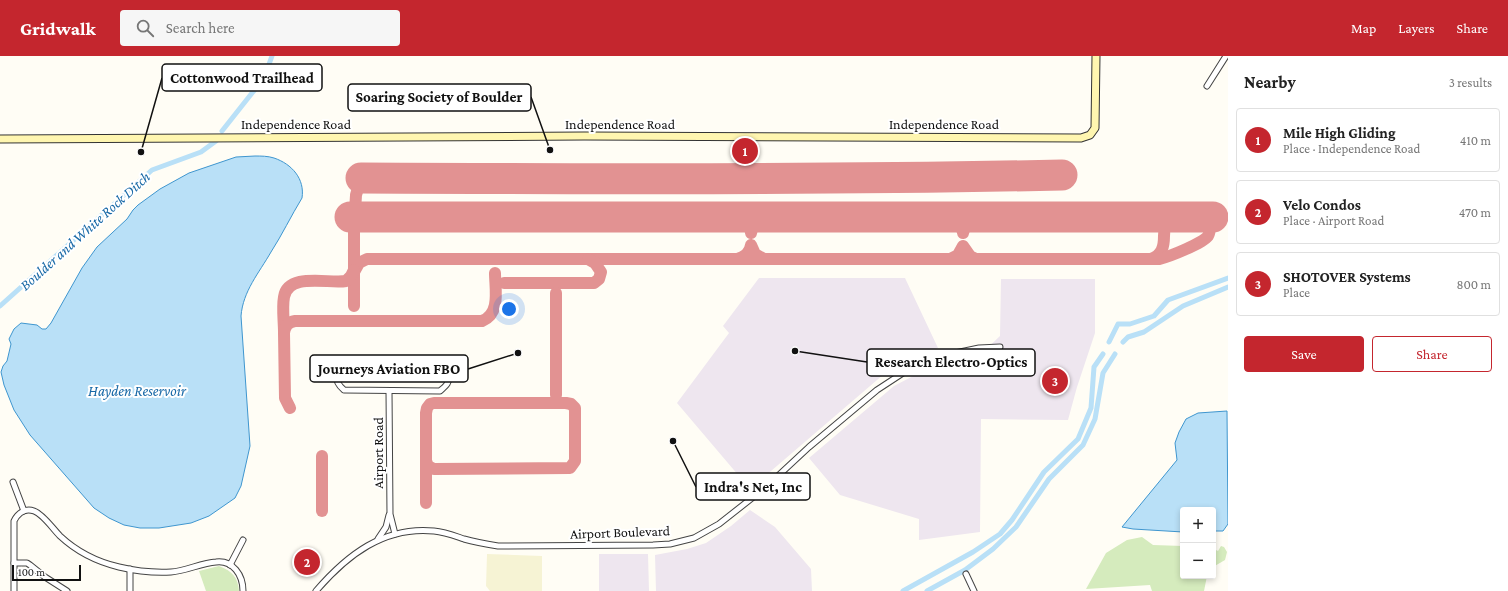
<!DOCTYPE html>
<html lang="en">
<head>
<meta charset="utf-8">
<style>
	:root { --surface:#fff; --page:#f6f6f6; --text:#222; --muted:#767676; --line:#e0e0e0; --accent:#c4262e }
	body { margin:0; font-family:"Crimson Pro",serif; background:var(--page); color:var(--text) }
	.controls { position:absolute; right:12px; bottom:12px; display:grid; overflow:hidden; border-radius:4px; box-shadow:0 2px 6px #0003 }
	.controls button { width:36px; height:36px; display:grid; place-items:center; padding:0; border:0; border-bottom:1px solid var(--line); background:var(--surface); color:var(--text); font:20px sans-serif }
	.scale { position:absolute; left:12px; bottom:10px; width:69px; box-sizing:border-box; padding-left:4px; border:2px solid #111; border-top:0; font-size:11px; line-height:14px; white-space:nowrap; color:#111; -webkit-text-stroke:3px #fff; paint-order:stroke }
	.you { position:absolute; left:509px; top:253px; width:14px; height:14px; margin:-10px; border:3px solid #fff; border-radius:50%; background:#1a73e8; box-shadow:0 0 0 6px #1a73e833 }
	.badge { display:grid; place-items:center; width:26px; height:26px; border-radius:50%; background:var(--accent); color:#fff; font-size:13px; font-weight:700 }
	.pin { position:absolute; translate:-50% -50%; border:2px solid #fff; box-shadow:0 1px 4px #0006 }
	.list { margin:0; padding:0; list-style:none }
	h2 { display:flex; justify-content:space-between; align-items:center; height:52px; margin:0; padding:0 16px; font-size:17px }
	h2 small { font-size:13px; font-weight:400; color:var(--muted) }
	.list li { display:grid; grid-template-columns:26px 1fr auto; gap:12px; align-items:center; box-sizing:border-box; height:64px; margin:0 8px 8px; padding:0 8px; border:1px solid var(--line); border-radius:4px }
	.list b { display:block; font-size:15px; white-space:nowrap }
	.list p { margin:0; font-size:13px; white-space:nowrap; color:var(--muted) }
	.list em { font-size:13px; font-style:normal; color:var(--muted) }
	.actions { display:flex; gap:8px; padding:12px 16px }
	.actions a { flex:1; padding:9px 0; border:1px solid var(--accent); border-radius:4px; text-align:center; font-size:14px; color:var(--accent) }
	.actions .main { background:var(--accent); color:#fff }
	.icon { flex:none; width:22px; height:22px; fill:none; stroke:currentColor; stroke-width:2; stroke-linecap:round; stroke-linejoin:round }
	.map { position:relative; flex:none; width:1228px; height:535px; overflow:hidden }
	header { display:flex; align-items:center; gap:24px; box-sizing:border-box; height:56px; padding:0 20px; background:var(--accent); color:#fff }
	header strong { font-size:19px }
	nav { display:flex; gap:22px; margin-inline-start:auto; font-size:14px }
	.search { width:280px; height:36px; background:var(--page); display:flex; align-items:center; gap:10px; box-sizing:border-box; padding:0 14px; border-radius:4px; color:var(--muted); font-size:15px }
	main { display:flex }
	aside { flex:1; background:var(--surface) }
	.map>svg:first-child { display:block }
	.industrial { fill:#eee6ef }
	.farmland { fill:#f6f3d4 }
	.green { fill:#d5ebbd }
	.water { fill:#b9e0f7; stroke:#3f96cf }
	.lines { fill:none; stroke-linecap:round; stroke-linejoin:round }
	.canal { stroke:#b9e0f7; stroke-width:5 }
	.taxiway { stroke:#e29292; stroke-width:12 }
	.runway { stroke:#e29292; stroke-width:31 }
	.street-casing { stroke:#444; stroke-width:7 }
	.secondary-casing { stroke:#333; stroke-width:9 }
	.street { stroke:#fff; stroke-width:5 }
	.secondary { stroke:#fff6b0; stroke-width:7 }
	.labels { text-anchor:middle; stroke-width:4; stroke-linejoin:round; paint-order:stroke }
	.street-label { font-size:14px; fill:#111; stroke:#fff }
	.water-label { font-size:15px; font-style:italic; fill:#1768a6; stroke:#fff }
	.leader { fill:none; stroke:#111; stroke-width:1.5 }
	.callout-dot { fill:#111; stroke:#fff; stroke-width:1.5 }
	.callout { fill:#fff; stroke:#111; stroke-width:1.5 }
	.callout-label { font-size:15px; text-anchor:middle; font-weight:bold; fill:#111 }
</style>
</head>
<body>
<header>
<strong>Gridwalk</strong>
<div class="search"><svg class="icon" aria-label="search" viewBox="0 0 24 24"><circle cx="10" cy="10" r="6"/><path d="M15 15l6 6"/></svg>Search here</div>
<nav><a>Map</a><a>Layers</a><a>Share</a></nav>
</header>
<main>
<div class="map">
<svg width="1228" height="535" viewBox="0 0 1228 535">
	<rect width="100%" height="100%" fill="#fffdf5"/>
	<!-- industrial -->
	<g class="industrial">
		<polygon points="759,222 905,222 938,292 917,299 891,312 750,433 677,347 729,277 723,270"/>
		<polygon points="1001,223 1095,223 1095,277 1077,331 1068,364 981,363 980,476 919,484 919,463 840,439 809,402 894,330 917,318 946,306 979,300 1000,280"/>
		<polygon points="750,454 775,471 811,513 812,535 656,535 655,499 687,493 706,487 731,470"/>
		<polygon points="599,498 648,498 649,535 599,535"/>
	</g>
	<!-- farmland -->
	<polygon class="farmland" points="487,498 542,500 542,535 490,535 486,530"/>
	<!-- green -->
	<g class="green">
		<polygon points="1142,481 1153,489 1183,490 1183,520 1207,520 1204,535 1152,535 1150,529 1086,533 1106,497 1127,484"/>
		<polygon points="1213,486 1214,486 1214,493 1218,495 1221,490 1224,491 1227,496 1225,504 1213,511"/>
		<path d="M219,510c13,5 19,11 20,25h-33l-7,-20z"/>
	</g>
	<!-- water -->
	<g class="water">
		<path d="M255,100c6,0 13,0 19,2 18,6 31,21 28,40 -11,18 -20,37 -31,54 -12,21 -28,39 -30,64l9,130 -9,40 -6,12 -26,18 -18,7 -32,5h-19l-16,-3 -15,-7 -15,-10 -64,-73 -16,-25 -10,-25 -3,-13 2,-6 4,-5 4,-17 -2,-5 5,-10 7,-6 16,2 5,4h4l5,-6 31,-55 15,-21 30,-28 6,-9 5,-5 22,-16 29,-16 47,-16z"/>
		<polygon points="1227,355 1228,468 1223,475 1213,475 1213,454 1183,454 1183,476 1133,473 1122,471 1177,404 1175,387 1179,376 1186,363 1198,357"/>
	</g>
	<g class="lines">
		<!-- canal -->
		<g class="canal">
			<polyline points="222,75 264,22 272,0"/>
			<polyline points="0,250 152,114 201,96 216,85"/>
			<polyline points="1109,286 1118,268 1130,268 1154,260 1168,244 1228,222"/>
			<polyline points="1123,286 1128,281 1144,276 1183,250 1228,231"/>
			<polyline points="903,535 973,496 1000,478 1012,464 1044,416 1078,383 1091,352 1094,311 1103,298"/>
			<polyline points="927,535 965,514 993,493 1016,471 1049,423 1083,389 1095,363 1103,317 1115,298"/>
		</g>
		<!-- taxiway -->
		<g class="taxiway">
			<path d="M736,161c9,3 14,6 15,16 2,-10 7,-13 16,-16"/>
			<path d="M947,161c9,2 15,6 16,16 2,-10 7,-14 16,-16"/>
			<path d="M1148,161c6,1 13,4 15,10 2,3 1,7 1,9 0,11 -2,19 -13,23"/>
			<polyline points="354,173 356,139 361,122"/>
			<path d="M737,203c8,-2 13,-6 14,-14l4,9 9,5"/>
			<polyline points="950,203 958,199 963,190 970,200 976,203"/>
			<path d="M354,216l5,-9 8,-4h792c10,-2 44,-16 49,-23 3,-5 2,-14 2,-19"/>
			<polyline points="504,227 594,227 599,223 601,216 595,207 588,203"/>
			<polyline points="556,237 556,339"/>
			<polyline points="354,250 354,173 362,164 371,162"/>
			<path d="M284,276c0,-11 -2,-24 0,-35 4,-25 45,-13 62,-16l5,-5 3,-6"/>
			<path d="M290,352l-5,-10 -1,-65c1,-7 4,-11 11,-12h187c19,-7 13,-32 13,-48"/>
			<polyline points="322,400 322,455"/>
			<polyline points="426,405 428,410 434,413 570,412 575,405 575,352 571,348 566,347 434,347 430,348 427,352 426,357 426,447"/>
		</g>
		<!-- runway -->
		<g class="runway">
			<path d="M361,122c233,1 467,2 701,-3"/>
			<polyline points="350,161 1213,161"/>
		</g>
		<!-- street casing -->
		<g class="street-casing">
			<g id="street">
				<polyline points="1207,30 1226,0"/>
				<path d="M439,306c8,4 13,13 8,22 -1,2 -5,5 -7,7l-96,-1c-11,-9 -10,-22 4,-27z"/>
				<polyline points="389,335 390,458 395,478"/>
				<polyline points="13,426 24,455"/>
				<polyline points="378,483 386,471 389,459"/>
				<polyline points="14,507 27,507 30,509 45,521 67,535"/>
				<polyline points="230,509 243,484"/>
				<polyline points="130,513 130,535"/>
				<polyline points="966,518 974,535"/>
				<path d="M14,535v-70c4,-8 11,-13 20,-10 9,3 19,18 26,25 16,15 38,26 59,31 17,4 35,6 52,5 15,-1 30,-9 45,-10 17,-2 27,13 27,29"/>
				<path d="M316,535c31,-36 68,-65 118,-60 11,1 21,5 30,8 11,3 22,5 34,7l155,-1 17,-1 24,-6 25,-14 47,-37 43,-40 68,-57 29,-19 35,-15 38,-8 21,-1"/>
			</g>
		</g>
		<!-- secondary casing -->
		<g class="secondary-casing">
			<polyline id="secondary" points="0,83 584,80 1081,82 1090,79 1095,72 1096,0"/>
		</g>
		<!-- street -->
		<use href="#street" class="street"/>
		<!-- secondary -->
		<use href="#secondary" class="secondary"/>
	</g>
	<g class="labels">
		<!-- street labels -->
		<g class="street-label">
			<text x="296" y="73">Independence Road</text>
			<text x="620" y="73">Independence Road</text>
			<text x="944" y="73">Independence Road</text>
			<text transform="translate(378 397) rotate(-90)" y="5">Airport Road</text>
			<text transform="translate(620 476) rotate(-2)" y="5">Airport Boulevard</text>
		</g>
		<!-- water labels -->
		<g class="water-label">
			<text transform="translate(85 175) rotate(-42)" y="5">Boulder and White Rock Ditch</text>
			<text x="137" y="340">Hayden Reservoir</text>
		</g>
	</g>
	<!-- callouts -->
	<path class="leader" d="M141 96L162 22M550 94L531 41M795 295L867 306M518 297L468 313M673 385L696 431"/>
	<g class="callout-dot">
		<circle cx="141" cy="96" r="4"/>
		<circle cx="550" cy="94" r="4"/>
		<circle cx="795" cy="295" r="4"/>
		<circle cx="518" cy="297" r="4"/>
		<circle cx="673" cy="385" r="4"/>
	</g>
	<g class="callout">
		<rect x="162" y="8" width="160" height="27" rx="4"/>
		<rect x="348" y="28" width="183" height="27" rx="4"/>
		<rect x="867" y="293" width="168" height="27" rx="4"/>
		<rect x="310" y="299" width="158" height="27" rx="4"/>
		<rect x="696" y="417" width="114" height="27" rx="4"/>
	</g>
	<g class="callout-label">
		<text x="242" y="27">Cottonwood Trailhead</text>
		<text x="439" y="46">Soaring Society of Boulder</text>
		<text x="951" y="311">Research Electro-Optics</text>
		<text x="389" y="318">Journeys Aviation FBO</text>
		<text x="753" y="436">Indra's Net, Inc</text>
	</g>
</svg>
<div class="controls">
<button>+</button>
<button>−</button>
</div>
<div class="scale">100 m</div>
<div class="you"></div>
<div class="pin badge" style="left:745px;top:95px">1</div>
<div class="pin badge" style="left:307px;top:506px">2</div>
<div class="pin badge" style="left:1055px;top:325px">3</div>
</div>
<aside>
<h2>Nearby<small>3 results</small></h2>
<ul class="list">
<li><span class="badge">1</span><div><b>Mile High Gliding</b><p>Place · Independence Road</p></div><em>410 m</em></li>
<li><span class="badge">2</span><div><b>Velo Condos</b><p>Place · Airport Road</p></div><em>470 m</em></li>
<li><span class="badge">3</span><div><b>SHOTOVER Systems</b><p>Place</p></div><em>800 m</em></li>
</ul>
<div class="actions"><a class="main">Save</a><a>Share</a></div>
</aside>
</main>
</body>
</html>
